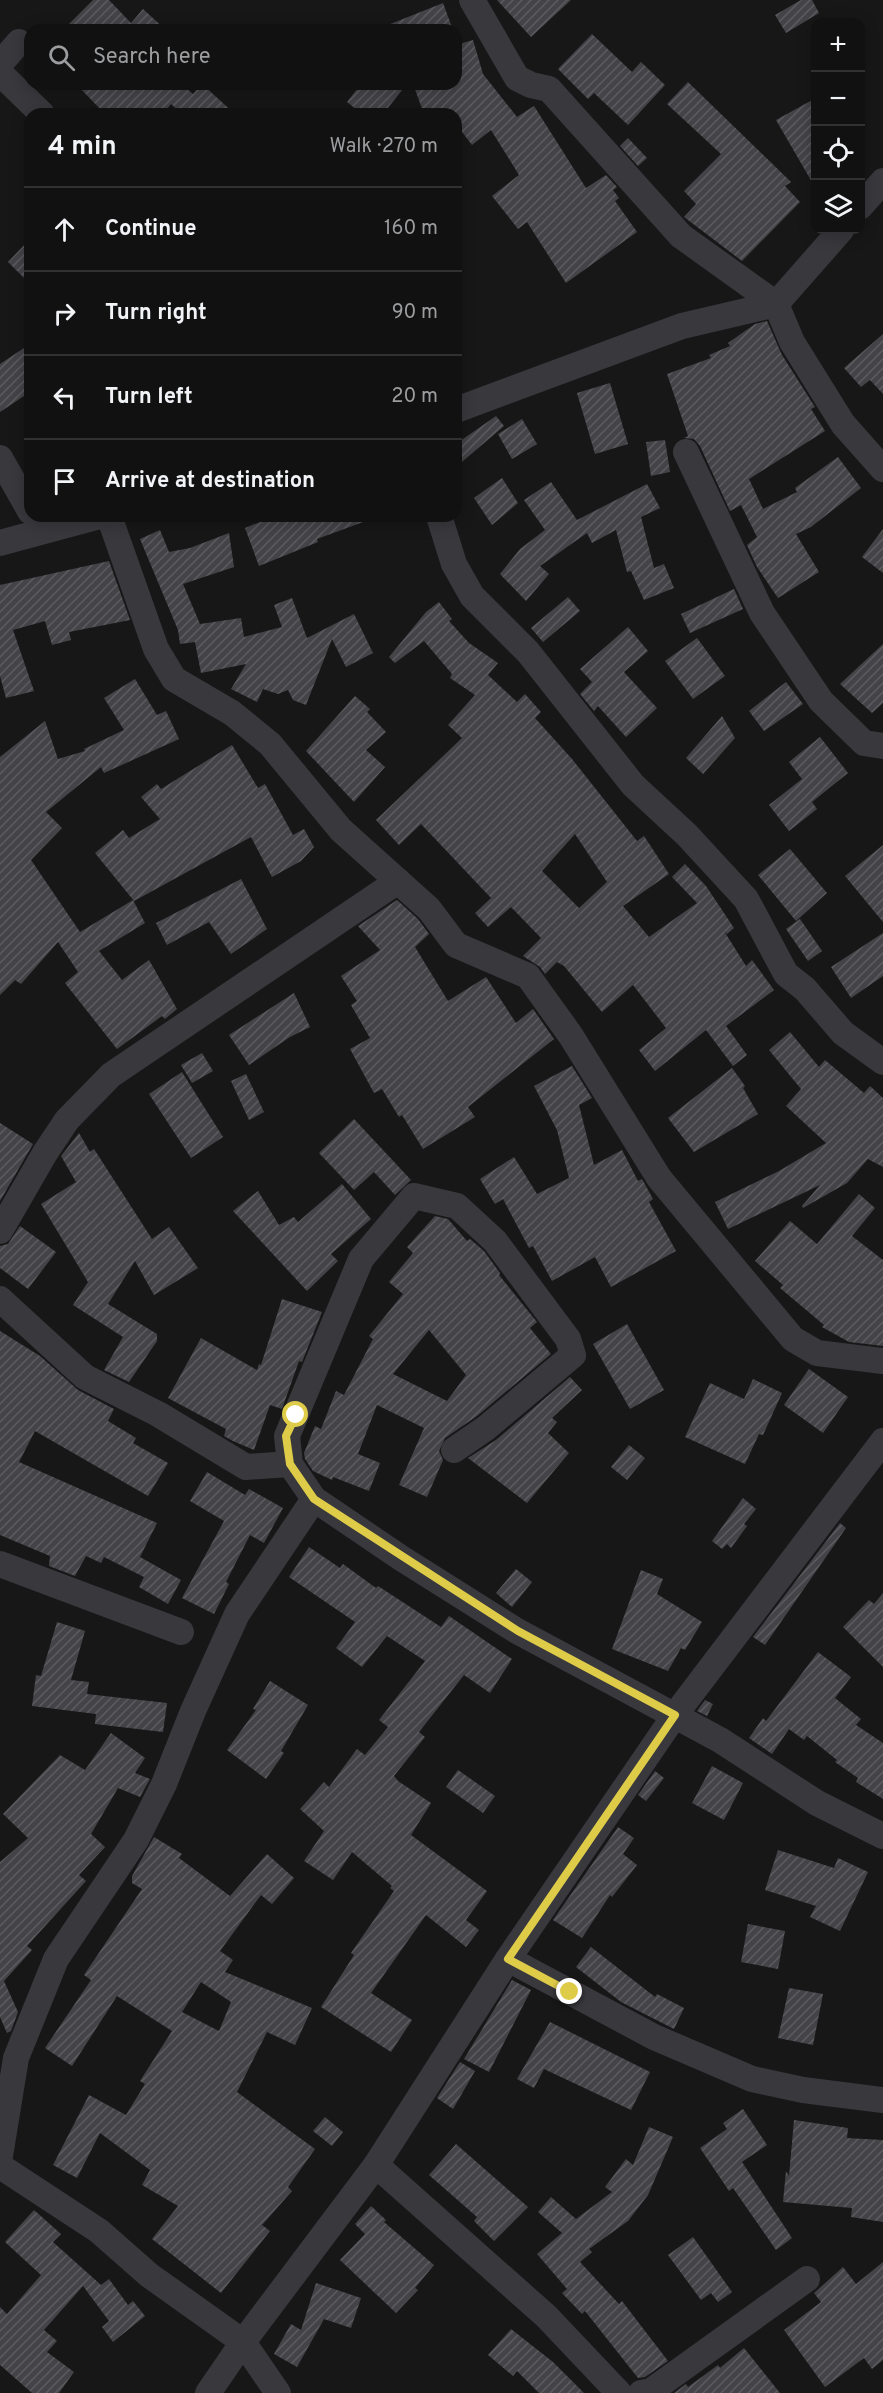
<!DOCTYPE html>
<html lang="en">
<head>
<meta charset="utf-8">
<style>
	:root { --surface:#111112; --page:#1a1a1b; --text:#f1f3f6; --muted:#9c9d9f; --line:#303132 }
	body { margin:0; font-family:Overpass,sans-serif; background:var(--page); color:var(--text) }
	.controls { position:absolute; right:18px; top:18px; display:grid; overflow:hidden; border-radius:12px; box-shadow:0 3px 15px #0003 }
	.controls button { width:54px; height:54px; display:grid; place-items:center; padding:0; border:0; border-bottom:2px solid var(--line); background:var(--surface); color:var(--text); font:30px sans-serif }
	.stop { position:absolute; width:18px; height:18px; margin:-14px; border:4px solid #decc49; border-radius:50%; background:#fff }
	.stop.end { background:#decc49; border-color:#fff; box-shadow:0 2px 6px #0008 }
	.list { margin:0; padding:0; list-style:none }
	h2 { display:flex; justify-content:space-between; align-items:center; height:78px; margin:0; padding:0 24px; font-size:26px }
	h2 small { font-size:20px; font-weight:400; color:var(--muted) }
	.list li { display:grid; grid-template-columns:39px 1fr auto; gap:18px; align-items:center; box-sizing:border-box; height:84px; padding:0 24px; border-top:2px solid var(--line) }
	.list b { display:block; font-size:22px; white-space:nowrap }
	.list em { font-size:20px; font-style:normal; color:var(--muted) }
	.icon { flex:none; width:33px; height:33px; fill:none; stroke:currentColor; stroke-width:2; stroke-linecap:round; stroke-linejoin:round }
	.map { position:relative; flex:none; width:883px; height:2393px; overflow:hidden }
	.search { position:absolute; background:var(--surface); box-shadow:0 3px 15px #0003; left:24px; top:24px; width:438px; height:66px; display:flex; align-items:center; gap:15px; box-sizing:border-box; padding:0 21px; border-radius:18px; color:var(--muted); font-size:22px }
	.panel { position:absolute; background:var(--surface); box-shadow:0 3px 15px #0003; left:24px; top:108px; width:438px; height:414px; border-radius:18px }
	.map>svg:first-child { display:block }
	.building { fill:url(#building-hatch); fill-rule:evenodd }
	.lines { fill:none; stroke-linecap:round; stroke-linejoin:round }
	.minor { stroke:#38383d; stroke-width:26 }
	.route { stroke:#decc49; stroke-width:8 }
</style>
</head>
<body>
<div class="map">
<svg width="883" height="2393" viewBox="0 0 883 2393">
	<defs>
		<pattern id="building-hatch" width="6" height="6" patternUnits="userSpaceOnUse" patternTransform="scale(1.5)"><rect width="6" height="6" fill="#444448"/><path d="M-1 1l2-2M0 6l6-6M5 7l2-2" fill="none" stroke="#5c5c60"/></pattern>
	</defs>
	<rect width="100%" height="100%" fill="#171718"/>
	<!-- building -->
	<g class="building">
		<polygon points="93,0 109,0 131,23 143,9 166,30 63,30"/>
		<polygon points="497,0 571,0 531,37"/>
		<polygon points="801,0 812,0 819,13 786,33 775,15"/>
		<polygon points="443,3 453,30 378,30 378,29"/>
		<polygon points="592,34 632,72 641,62 665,85 628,125 594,93 588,99 558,69"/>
		<polygon points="473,40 483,74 517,117 534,106 586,188 606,175 617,187 613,190 619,198 615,201 637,232 566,283 527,222 518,229 492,196 519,175 491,130 472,145 456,124 456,114 424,114 413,84 456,84 456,45"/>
		<polygon points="688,82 791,182 785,186 800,202 742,261 684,217 696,204 684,191 721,154 667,104"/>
		<polygon points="76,84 181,84 193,94 202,84 235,114 182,114 171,104 163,114 105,114"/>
		<polygon points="361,84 407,84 383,114 362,114 347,102"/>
		<polygon points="816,98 816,189 776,120"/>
		<polygon points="628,138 647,158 638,166 620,146"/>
		<polygon points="30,239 30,284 8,262"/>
		<polygon points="767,321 782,355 815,407 811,409 825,431 749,479 763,509 797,492 795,488 838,457 861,488 811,527 796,534 819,572 778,598 757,567 747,545 757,537 741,505 730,511 700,446 694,439 684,438 688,436 667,374 711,358 709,355 730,346 728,343 755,324"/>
		<polygon points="883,334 883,394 870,380 861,387 844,368"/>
		<polygon points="30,344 30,392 0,412 0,364"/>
		<polygon points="610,383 628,444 595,454 577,393"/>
		<polygon points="496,416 504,426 456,467 456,444"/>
		<polygon points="522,419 537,444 512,459 498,434"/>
		<polygon points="665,440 670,472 651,476 646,442"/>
		<polygon points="502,478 518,503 492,525 474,498"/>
		<polygon points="551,482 577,520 647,484 660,508 641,517 654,568 664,564 674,588 644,600 631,571 627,572 616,530 592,543 587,533 540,566 549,574 526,601 500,574 520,549 545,530 524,500"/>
		<polygon points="275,516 373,516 374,518 317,539 318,542 259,566 245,528"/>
		<polygon points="883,529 883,573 862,557"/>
		<polygon points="160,530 169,552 190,548 229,533 234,567 183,584 200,624 241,618 244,637 282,627 274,605 292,598 307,638 354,614 373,653 346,667 332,639 306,705 293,700 288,690 278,694 263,689 257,702 231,689 246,664 201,673 195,642 180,644 178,630 140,539"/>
		<polygon points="109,561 130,620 69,632 71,640 52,645 45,621 13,630 34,691 6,698 0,676 0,585"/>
		<polygon points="734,589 743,609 690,633 681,614"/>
		<polygon points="568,597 580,611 543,642 531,628"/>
		<path d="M439,602l13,17 -3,2 20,22 29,20 -10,12 29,27 8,-8 16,18 -6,6 37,41 65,82 7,-5 25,38 -46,32 26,31 48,-34 -25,-26 13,-13 21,22 28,42 -7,6 -3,-3 22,35 6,-6 22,30 -48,36 21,29 -14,11 -27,-36 -51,41 -16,-21 27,-22 -33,-43 -31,27 -38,-46 -7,-4 -12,12 -5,-7 -17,-11 18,-18 -30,-31 -23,20 -13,-14 16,-15 -70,-74 -22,21 -23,-25 86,-82 -14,-13 27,-30 -25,-17 2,-4 -28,-33 -29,22 -6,-6 37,-45zM575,834l32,48 -28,26 -37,-37z"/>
		<polygon points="628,627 648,651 624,672 657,708 626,737 598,706 594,711 580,694 592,682 580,669"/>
		<polygon points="697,638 725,676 693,699 665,661"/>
		<polygon points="883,644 883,703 872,713 840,684"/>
		<polygon points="135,679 157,715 166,711 179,739 104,773 101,767 46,812 62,828 31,860 80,932 133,900 145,923 99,951 122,980 149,960 177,1009 165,1019 162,1016 117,1049 65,983 78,972 58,942 21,984 15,980 0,995 0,757 45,721 58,759 85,751 84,749 124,730 104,698"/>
		<polygon points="786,682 803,704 764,731 749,711"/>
		<polygon points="355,696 370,709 367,712 386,732 366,750 385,767 354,802 306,751"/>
		<polygon points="722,716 735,738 703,774 686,758"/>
		<polygon points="820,737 848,773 812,802 817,809 789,831 769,805 802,779 789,762"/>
		<polygon points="232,745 258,788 265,784 293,835 304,829 314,847 301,861 272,877 251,837 134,901 95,853 123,830 129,838 160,819 141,797 157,784 161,789"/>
		<polygon points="883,845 883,922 845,876"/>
		<polygon points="790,849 827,893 796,921 758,875"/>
		<polygon points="241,879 267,929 231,954 209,922 167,945 156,923"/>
		<polygon points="397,900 418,919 429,934 415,947 448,1001 486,977 516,1023 533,1009 554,1039 468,1107 475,1117 423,1149 402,1115 399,1117 382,1089 374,1093 350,1049 370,1038 351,1005 357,1001 341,976 380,950 358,926"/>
		<polygon points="800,919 822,951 808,961 786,929"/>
		<polygon points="883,933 883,976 851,998 831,967"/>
		<polygon points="294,993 310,1027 290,1037 249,1065 229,1035"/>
		<polygon points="790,1032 819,1067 825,1060 864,1093 870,1086 883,1098 883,1167 868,1159 847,1183 803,1208 802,1206 820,1185 728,1229 715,1202 779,1171 826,1143 786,1106 801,1089 769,1050"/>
		<polygon points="202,1053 213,1071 192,1083 181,1065"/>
		<polygon points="572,1066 592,1098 579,1105 594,1165 622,1150 638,1181 642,1179 653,1199 649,1202 676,1251 611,1287 595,1257 552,1281 533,1246 529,1248 503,1199 495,1204 480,1179 514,1157 537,1194 569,1178 557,1130 534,1086"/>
		<polygon points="732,1068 745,1086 743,1088 758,1114 694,1152 668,1118"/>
		<polygon points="182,1072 223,1137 191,1158 149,1094"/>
		<polygon points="246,1074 264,1112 249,1120 231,1081"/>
		<polygon points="354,1119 411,1180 395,1195 374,1172 354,1190 319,1153"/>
		<polygon points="0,1123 33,1144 0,1201"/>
		<polygon points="79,1133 90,1152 94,1149 152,1239 169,1227 198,1268 154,1295 135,1261 108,1304 157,1334 157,1341 129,1382 104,1370 123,1337 73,1305 88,1282 41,1204 76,1182 61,1156"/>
		<polygon points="342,1184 371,1219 331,1254 338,1261 307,1291 233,1211 258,1191 279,1225 294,1217 298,1222"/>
		<polygon points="859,1194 875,1208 852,1236 883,1260 883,1346 849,1342 822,1327 824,1325 780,1288 783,1285 755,1261 790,1221 817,1244"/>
		<path d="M435,1216l13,3 19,22 3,-2 14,12 16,22 -1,2 38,47 -7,6 21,26 -74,62 -32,22 -6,13 4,9 -16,37 -28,-12 25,-57 -47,-23 -19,49 22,9 -11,28 -36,-14 -1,3 -19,-9 -8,-12 -1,-6 11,-27 6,3 15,-38 8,4 29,-56 -4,-3 34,-42 -14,-12 24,-29 -6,-6zM429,1330l37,45 -19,26 -54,-27z"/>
		<polygon points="20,1226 56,1252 28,1289 0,1268 0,1246 8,1244"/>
		<polygon points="282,1299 322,1312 302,1362 299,1361 282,1409 270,1405 254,1450 233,1441 224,1436 226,1429 168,1398 201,1338 257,1370 259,1364 261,1365"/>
		<polygon points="627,1324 664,1390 630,1409 593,1344"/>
		<polygon points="0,1331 40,1356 78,1390 114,1409 108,1421 136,1438 133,1443 168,1463 148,1496 35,1431 19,1462 157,1523 140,1557 181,1580 168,1604 139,1587 144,1577 104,1557 101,1563 86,1556 75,1576 49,1566 50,1556 0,1535"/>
		<polygon points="809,1369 848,1397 823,1433 784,1405"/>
		<polygon points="570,1377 582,1390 552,1418 557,1422 548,1433 569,1453 527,1503 468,1458 496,1440"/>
		<polygon points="753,1379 782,1393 763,1435 759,1434 745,1464 685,1437 710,1383 744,1399"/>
		<polygon points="629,1445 645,1458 627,1480 611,1467"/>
		<polygon points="207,1472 245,1495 249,1489 283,1508 264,1543 250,1535 226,1582 229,1584 214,1614 182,1598 224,1521 190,1501"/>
		<polygon points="743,1498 756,1509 744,1524 747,1526 731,1548 727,1544 722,1549 712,1541"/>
		<polygon points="840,1523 846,1528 765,1645 753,1637"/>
		<polygon points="309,1547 340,1568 343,1564 376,1588 378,1586 441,1627 449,1616 512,1659 490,1693 464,1675 419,1732 425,1737 394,1776 398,1781 431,1803 411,1835 487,1891 466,1920 479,1930 466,1947 426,1915 371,1993 412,2020 391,2052 321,2007 354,1955 351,1953 394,1891 390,1888 392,1886 352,1852 333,1880 304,1861 324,1831 300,1809 324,1782 329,1787 357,1749 365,1755 388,1727 379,1720 425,1661 387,1636 362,1667 336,1648 355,1622 289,1577"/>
		<polygon points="516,1569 532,1582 512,1607 496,1593"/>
		<polygon points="641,1570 663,1579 657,1594 702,1622 685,1650 681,1648 668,1671 612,1649"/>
		<polygon points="883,1593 883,1667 843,1627 869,1600 874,1604"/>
		<polygon points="57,1622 85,1631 71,1680 89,1682 87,1694 167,1703 163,1732 95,1724 96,1714 32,1706 36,1675 41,1676"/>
		<polygon points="818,1652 851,1677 835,1698 861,1719 856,1725 883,1743 883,1799 856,1782 858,1778 835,1762 837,1760 807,1736 804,1740 789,1729 772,1754 749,1738 763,1718 766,1721"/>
		<polygon points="270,1681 308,1705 281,1751 284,1753 266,1779 227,1750 256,1710 253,1709"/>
		<polygon points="705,1700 713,1704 707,1716 697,1711"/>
		<polygon points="111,1733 145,1758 135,1773 150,1779 140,1797 118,1788 91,1834 105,1847 79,1875 86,1881 27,1946 32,1950 4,1981 18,2012 11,2031 7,2033 0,2017 0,1862 28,1838 3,1814 60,1755 85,1770"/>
		<polygon points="712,1766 743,1783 724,1820 692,1803"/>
		<polygon points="458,1770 495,1796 483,1813 446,1787"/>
		<polygon points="655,1771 664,1778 646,1801 638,1795"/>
		<polygon points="618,1827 634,1838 623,1854 637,1865 612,1897 610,1895 582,1938 553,1920"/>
		<path d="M154,1837l28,17 -3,4 51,38 37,-42 27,24 -22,26 -11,-9 -41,56 13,9 -8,12 87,36 -17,37 -28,-13 -30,60 78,57 -27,38 4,4 -30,34 8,6 -49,62 -69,-54 26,-33 -36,-21 8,-15 -50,-37 -23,45 -24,-13 36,-70 37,20 19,-31 -5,-3 32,-50 -55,-35 -45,70 -27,-18 46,-68 -7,-5 58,-86 -10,-6v-7zM201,1982l30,20 -12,29 -37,-19z"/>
		<polygon points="778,1850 834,1868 838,1858 868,1872 840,1931 810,1917 816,1906 765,1890"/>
		<polygon points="748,1924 785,1931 778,1969 741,1962"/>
		<polygon points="591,1947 655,1997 657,1994 684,2008 674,2029 621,2002 576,1967"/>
		<polygon points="512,1980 531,1990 489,2072 464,2059"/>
		<polygon points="789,1988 823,1994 813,2045 778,2038"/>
		<polygon points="550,2022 650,2072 631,2110 544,2069 534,2088 517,2079"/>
		<polygon points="460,2062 475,2071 453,2109 437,2098"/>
		<polygon points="743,2109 767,2145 742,2162 792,2238 776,2250 733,2188 729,2191 700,2148 727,2129 723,2123"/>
		<polygon points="325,2117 343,2132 332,2146 313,2131"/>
		<polygon points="794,2120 848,2128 847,2138 883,2140 883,2222 851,2217 852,2208 783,2202 786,2171 789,2176"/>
		<polygon points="649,2127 673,2137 648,2195 628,2221 589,2249 592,2252 580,2262 619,2304 622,2301 668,2361 645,2377 638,2378 585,2311 582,2314 562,2293 567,2289 537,2254 562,2233 538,2212 551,2197 576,2219 612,2192 605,2187 626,2159 633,2165"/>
		<polygon points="456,2144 528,2207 494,2241 474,2221 477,2217 429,2175"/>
		<polygon points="371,2206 386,2220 384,2222 434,2265 415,2288 418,2290 396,2313 340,2260 365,2234 355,2224"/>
		<polygon points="34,2210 61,2234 53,2242 101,2285 109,2279 128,2305 133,2301 145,2316 113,2342 102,2327 109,2321 83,2286 44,2330 57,2341 47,2352 74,2372 59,2393 32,2393 0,2365 0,2307 7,2314 41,2275 5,2242"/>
		<polygon points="693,2237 732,2292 718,2302 711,2293 701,2300 668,2255"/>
		<polygon points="883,2262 883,2360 872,2369 864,2358 825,2387 784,2330 821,2302 814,2293 843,2267 856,2284"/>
		<polygon points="316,2283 361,2298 351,2328 324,2319 297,2367 274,2354 291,2324 301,2330"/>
		<polygon points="511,2329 553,2362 584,2393 539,2393 517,2371 513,2376 488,2355"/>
		<polygon points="744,2348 780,2393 674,2393 686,2384 688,2387 718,2365 720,2368"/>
	</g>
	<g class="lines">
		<!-- minor -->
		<g class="minor">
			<polyline points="472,0 517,78 531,85 549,89 681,236 776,304"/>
			<polyline points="0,64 19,42"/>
			<polyline points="0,73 42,114"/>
			<polyline points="860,207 883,181"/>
			<polyline points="841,230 776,304 792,342 843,424 883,469"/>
			<polyline points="456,410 682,326 776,304"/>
			<polyline points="686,452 762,613 821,701 864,743 883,746"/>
			<polyline points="0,458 30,511"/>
			<polyline points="109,516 156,649 174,679 232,713 270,744 341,830 429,909 456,945 528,976 571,1036 659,1178 793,1339 817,1353 883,1361"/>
			<polyline points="439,516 454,564 472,596 528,652 633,785 687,835 746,899 786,974 805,989 843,1033 883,1062"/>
			<polyline points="0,543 100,516"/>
			<polyline points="0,1231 45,1153 67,1120 111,1075 398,881"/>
			<polyline points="0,1299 85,1377 158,1414 246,1467 290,1464"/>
			<polyline points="454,1450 486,1428 573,1355 568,1339 495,1241 457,1206 414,1196 361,1259 287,1436 290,1464 314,1499 401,1558 517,1631 720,1740 817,1803 883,1836"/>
			<polyline points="0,1564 181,1632"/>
			<polyline points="508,1959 654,2037 752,2079 803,2090 883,2100"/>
			<polyline points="0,2156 16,2058 56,1959 136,1840 164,1784 193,1711 237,1614 314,1499"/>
			<polyline points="376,2165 546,2316 619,2393"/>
			<polyline points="0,2166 99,2231 149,2275 243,2342 278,2393"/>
			<polyline points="208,2393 243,2342 376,2165 508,1959 675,1715 883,1441"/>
			<polyline points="641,2393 651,2391 807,2279"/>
		</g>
	</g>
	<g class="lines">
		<!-- route -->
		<polyline class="route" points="296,1415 286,1436 290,1464 314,1499 518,1631 675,1715 508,1959 570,1992"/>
	</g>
</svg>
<div class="controls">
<button>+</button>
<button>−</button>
<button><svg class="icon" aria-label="locate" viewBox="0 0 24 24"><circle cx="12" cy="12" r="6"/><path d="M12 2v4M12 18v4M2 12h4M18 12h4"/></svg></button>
<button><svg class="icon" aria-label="layers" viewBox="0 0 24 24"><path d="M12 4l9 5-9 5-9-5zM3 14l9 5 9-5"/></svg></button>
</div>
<div class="stop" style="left:296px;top:1415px"></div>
<div class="stop end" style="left:570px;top:1992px"></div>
<div class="search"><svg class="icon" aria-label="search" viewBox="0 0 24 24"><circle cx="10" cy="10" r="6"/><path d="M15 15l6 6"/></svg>Search here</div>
<section class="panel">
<h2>4 min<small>Walk · 270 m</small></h2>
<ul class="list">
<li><svg class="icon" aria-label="ahead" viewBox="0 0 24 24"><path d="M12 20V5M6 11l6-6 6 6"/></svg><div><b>Continue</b></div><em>160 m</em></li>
<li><svg class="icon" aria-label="right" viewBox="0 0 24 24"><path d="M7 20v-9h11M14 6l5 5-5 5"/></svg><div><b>Turn right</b></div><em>90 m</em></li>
<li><svg class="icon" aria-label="left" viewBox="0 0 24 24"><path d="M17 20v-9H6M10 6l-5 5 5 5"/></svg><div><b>Turn left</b></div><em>20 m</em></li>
<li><svg class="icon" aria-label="arrive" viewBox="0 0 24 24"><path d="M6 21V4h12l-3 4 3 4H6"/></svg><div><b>Arrive at destination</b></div></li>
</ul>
</section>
</div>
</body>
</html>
